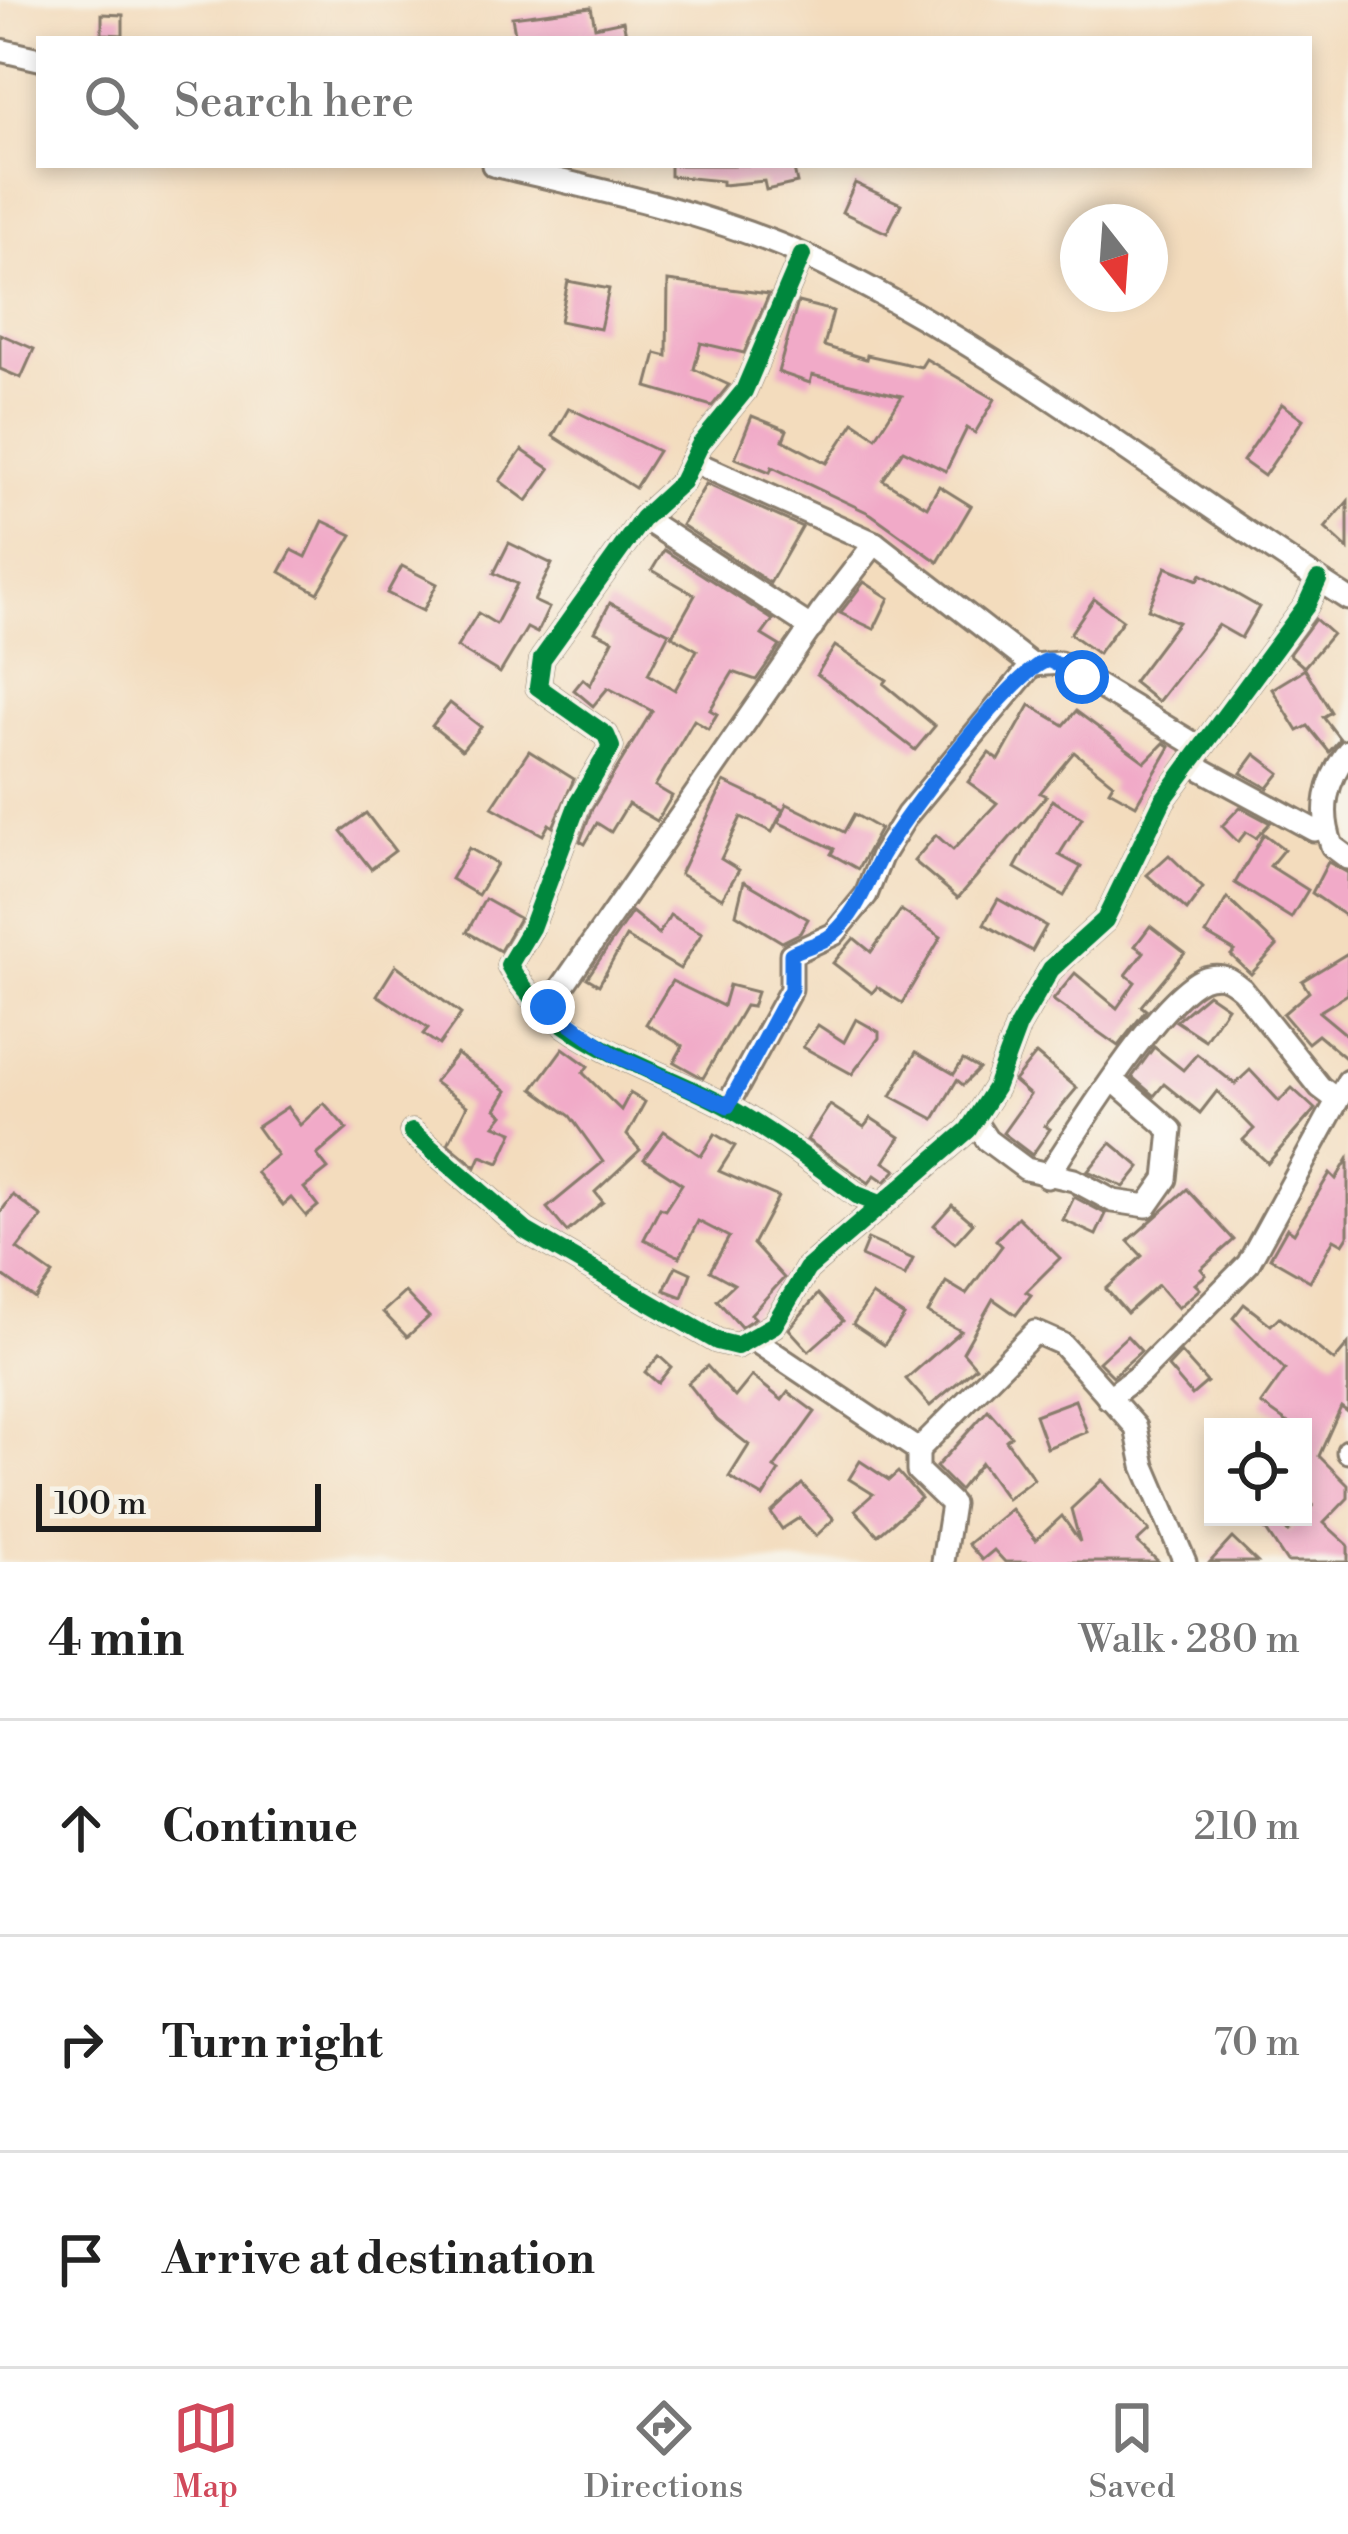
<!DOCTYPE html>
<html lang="en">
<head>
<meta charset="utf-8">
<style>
	:root { --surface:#fff; --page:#f6f6f6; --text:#222; --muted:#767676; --line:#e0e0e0; --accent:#d1495b }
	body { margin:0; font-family:"Libre Bodoni",serif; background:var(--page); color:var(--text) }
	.controls { position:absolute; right:36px; bottom:36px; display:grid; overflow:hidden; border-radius:0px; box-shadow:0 6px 18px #0003 }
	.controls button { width:108px; height:108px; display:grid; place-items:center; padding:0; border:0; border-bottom:3px solid var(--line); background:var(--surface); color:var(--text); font:60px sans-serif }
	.compass { position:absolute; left:1060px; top:204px; width:108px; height:108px; border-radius:50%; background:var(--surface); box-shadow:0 6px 18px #0003; rotate:163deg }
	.scale { position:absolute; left:36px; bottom:30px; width:285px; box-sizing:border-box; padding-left:12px; border:6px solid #1c1c1c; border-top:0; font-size:33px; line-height:42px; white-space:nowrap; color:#1c1c1c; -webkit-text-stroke:9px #f7f3e8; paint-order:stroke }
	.stop { position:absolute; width:36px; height:36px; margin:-27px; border:9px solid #1a73e8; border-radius:50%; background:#fff }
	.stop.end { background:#1a73e8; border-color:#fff; box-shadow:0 3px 12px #0008 }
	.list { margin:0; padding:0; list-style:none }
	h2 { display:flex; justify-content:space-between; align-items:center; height:156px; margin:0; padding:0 48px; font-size:51px }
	h2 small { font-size:39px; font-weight:400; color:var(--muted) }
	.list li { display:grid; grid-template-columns:78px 1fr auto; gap:36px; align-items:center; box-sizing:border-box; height:216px; padding:0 48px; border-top:3px solid var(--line) }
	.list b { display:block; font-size:45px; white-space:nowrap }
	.list em { font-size:39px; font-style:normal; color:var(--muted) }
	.icon { flex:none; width:66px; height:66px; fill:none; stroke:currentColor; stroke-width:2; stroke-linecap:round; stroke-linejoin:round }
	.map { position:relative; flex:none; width:1348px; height:1562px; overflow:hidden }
	.search { position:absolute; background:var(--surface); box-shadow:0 6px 18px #0003; left:36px; right:36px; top:36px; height:132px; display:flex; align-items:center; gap:30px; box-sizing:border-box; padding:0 42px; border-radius:0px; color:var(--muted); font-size:45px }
	.sheet { height:804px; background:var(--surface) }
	nav { display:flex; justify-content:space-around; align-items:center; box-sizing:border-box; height:168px; border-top:3px solid var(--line); background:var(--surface); font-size:33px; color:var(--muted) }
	nav a { display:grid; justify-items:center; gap:6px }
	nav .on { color:var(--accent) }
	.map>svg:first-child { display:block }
	.building { fill:#f1aac8 }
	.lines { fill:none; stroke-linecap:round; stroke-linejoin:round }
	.minor-casing { stroke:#887c6c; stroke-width:27 }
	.minor { stroke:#fff; stroke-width:21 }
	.cycleway-casing { stroke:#f7f3e8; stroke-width:26 }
	.cycleway { stroke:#00873e; stroke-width:18 }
	.route { stroke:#1a73e8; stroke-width:15 }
</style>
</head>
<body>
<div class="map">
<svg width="1348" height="1562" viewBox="0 0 1348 1562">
	<rect width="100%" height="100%" fill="#f7f3e8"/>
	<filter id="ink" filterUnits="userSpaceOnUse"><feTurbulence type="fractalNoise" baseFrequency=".00833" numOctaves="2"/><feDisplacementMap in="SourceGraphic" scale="24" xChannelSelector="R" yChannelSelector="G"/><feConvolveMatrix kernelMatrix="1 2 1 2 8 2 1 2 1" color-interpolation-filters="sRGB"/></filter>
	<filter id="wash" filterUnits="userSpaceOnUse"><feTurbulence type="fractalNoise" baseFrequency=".004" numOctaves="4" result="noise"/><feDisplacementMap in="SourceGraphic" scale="48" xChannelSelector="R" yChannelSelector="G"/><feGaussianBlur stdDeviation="2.7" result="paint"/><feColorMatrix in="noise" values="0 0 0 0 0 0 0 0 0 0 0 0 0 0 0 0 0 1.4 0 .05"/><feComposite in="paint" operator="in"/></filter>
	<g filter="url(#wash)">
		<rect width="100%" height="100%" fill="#f3dcbd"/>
		<g id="blocks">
			<!-- building -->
			<g class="building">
				<polygon points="591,7 595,27 623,21 627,39 516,39 512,17"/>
				<polygon points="102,14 123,15 123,35 102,34"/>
				<polygon points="670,165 793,165 797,183 766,190 764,181 722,185 722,181 670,176"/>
				<polygon points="855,183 901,204 887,233 842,212"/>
				<polygon points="568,281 609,289 600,329 560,321"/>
				<polygon points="668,281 769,294 744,353 701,343 694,369 729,385 712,406 647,387 656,353 667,356"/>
				<polygon points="798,302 833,311 824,346 866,359 867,355 921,367 926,359 995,399 975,433 967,428 946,471 903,450 883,480 927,507 939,486 971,506 938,562 871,514 772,467 770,472 735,458 752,416 787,430 783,440 827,463 854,422 876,437 902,396 812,375 810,383 778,372"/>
				<polygon points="0,334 34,349 21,378 0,369"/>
				<polygon points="1282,404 1303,419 1264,476 1243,461"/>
				<polygon points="569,408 658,451 635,488 553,436"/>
				<polygon points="522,450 550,469 527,501 500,481"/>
				<polygon points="706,484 802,527 770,583 682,525"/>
				<polygon points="1348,501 1348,549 1325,528"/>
				<polygon points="323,521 352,535 318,593 280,572 292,550 306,557"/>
				<polygon points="509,543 552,564 534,601 549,608 537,633 527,628 500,673 457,647 478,613 496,624 517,584 494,573"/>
				<polygon points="664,550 773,620 762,635 780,646 756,680 733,672 710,710 717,714 708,729 694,720 655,786 672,796 657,821 628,804 611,832 597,823 585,844 580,841 592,809 652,711 608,688 593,706 574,690 583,679 590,685 613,640 595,631 610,603 669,633 648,674 675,690 697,650 672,636 695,595 652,570"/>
				<polygon points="402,566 437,584 423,611 387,593"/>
				<polygon points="1166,567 1198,580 1201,574 1259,607 1241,638 1218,625 1158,702 1133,682 1178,622 1148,609"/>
				<polygon points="864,582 889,598 874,629 840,613"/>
				<polygon points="1094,599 1123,620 1098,654 1070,634"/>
				<polygon points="1315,619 1332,634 1304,667 1289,654"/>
				<polygon points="835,646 887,680 884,684 935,726 915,750 817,674"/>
				<polygon points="1305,669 1331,712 1323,717 1340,739 1329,752 1308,726 1298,731 1272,689"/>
				<polygon points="450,703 481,727 462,750 432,726"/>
				<polygon points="1030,705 1064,725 1076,711 1145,762 1164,743 1170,747 1136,805 1109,790 1113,783 1074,752 1040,793 1046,796 958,898 914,861 936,835 953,850 997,803 968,782 989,753 999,760"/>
				<polygon points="529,751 574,779 553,827 549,824 543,835 492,807"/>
				<polygon points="1255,754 1280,773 1268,788 1241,773"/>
				<polygon points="724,782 783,810 772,832 741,817 721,859 739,870 722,898 680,874"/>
				<polygon points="1052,800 1082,818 1059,855 1081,867 1064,896 1015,868"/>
				<polygon points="787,804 844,832 854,814 880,829 858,869 831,854 834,849 778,822"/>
				<polygon points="1240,807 1270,823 1256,838 1246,832 1238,842 1222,826"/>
				<polygon points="366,813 395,851 371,869 341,831"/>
				<polygon points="1264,834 1284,849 1270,866 1308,890 1291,918 1235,883"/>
				<polygon points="469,848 497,864 478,895 451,879"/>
				<polygon points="1169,855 1203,888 1187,910 1147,875"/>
				<polygon points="1328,862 1348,873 1348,918 1312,893"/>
				<polygon points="744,881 808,919 800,933 782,942 736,914"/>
				<polygon points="1227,898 1277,946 1251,974 1231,955 1235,951 1206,934"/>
				<polygon points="485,899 519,918 500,951 467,932"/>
				<polygon points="998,899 1046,926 1032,951 984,924"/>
				<polygon points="901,910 941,937 902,1003 877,987 872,993 833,963 854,938 871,952"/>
				<polygon points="632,912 659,934 670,915 702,933 680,969 626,937 599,985 587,978"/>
				<polygon points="1150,926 1185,953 1141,1006 1146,1010 1118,1046 1053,1000 1075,973 1117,1008 1135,982 1126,975 1144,952 1135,946"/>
				<polygon points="1348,953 1348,994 1319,1012 1348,1036 1348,1060 1318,1035 1308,1043 1283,1014 1309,992 1302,981"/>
				<polygon points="396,965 461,1014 439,1045 423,1034 428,1028 377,995"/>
				<polygon points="672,981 723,1006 729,985 757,992 752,1007 745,1006 703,1078 674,1062 683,1046 646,1024"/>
				<polygon points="1208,994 1227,1007 1205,1040 1176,1021"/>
				<polygon points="856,1019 879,1032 879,1038 852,1074 803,1047 818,1025 844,1042"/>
				<polygon points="1154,1047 1183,1070 1197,1054 1235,1084 1250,1070 1279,1101 1292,1088 1315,1109 1268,1163 1243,1140 1254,1129 1217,1091 1200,1113 1164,1084 1154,1096 1132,1077"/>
				<polygon points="563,1048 588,1066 583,1073 621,1110 630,1093 645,1102 627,1135 640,1150 595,1192 603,1202 567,1232 547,1208 603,1162 570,1116 533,1089"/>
				<polygon points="916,1052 954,1074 963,1060 979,1069 963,1085 957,1080 934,1119 891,1096"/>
				<polygon points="457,1054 507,1091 496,1109 503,1115 495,1125 513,1132 499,1163 481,1156 476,1167 448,1144 467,1106 434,1082"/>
				<polygon points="1036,1054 1077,1088 1045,1126 1050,1129 1032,1155 1003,1133 1030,1095 1014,1081"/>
				<polygon points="324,1103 347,1129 317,1155 328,1169 304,1188 318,1206 306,1216 291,1198 283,1205 256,1172 277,1155 257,1127 287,1107 300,1125"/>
				<polygon points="830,1105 864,1127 871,1118 900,1137 884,1162 896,1170 885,1182 875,1175 869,1183 807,1140"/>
				<polygon points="664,1131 701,1156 715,1134 735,1146 719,1171 778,1197 753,1244 784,1278 751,1314 755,1318 741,1327 717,1300 734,1284 710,1271 729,1237 698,1221 680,1257 644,1239 660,1208 665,1210 682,1184 644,1159"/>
				<polygon points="1111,1143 1140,1167 1124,1187 1088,1171"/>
				<polygon points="1348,1159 1348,1236 1343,1244 1334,1239 1310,1281 1270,1258 1287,1228 1294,1233 1330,1173 1336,1179"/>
				<polygon points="1187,1189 1234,1240 1201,1269 1206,1275 1195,1284 1200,1289 1178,1308 1158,1285 1127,1313 1106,1289 1142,1256 1128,1241"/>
				<polygon points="13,1195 42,1217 17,1249 53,1274 35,1299 0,1274 0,1213"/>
				<polygon points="1074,1197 1106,1214 1096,1235 1063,1220"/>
				<polygon points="952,1205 973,1223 955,1243 934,1225"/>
				<polygon points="1018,1217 1060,1258 1026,1292 1031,1295 1016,1315 993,1299 963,1352 976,1367 930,1406 906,1379 961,1331 928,1313 946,1282 966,1294 1002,1246 996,1240"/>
				<polygon points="868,1239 913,1259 905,1276 861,1256"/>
				<polygon points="676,1266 691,1273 682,1297 664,1290"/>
				<polygon points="405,1292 429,1317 407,1337 383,1312"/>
				<polygon points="818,1294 843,1321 809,1351 789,1329"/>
				<polygon points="872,1295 904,1316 884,1345 853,1324"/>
				<polygon points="1244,1304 1271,1325 1279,1317 1334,1361 1348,1344 1348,1412 1341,1407 1319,1456 1348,1485 1348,1498 1324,1523 1348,1545 1348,1562 1287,1562 1257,1517 1277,1517 1288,1532 1313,1505 1303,1496 1303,1427 1294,1427 1261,1404 1285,1370 1233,1318"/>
				<polygon points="1127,1336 1141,1351 1113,1376 1099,1362"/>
				<polygon points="1181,1353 1207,1382 1192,1395 1168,1367"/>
				<polygon points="659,1356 671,1367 658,1383 645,1372"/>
				<polygon points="707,1366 735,1397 752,1376 782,1400 788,1392 815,1412 774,1468 779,1471 763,1497 729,1477 749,1445 717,1420 688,1383"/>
				<polygon points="1075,1400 1087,1432 1047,1448 1035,1415"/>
				<polygon points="988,1410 1011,1436 1006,1440 1034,1479 1007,1499 981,1463 959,1490 936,1467"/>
				<polygon points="860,1461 889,1480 898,1472 921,1498 878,1535 855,1510 873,1494 849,1479"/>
				<polygon points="1102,1480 1149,1531 1137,1542 1159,1562 1005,1562 994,1550 982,1560 968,1544 1011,1509 1036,1540 1062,1516 1080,1542 1071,1509"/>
				<polygon points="802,1484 834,1519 816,1536 799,1518 782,1529 771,1513"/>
				<polygon points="1232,1538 1257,1562 1210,1562"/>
			</g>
		</g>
	</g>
	<g filter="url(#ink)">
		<use href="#blocks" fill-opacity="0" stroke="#887c6c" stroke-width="3"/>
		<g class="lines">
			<!-- minor casing -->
			<g class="minor-casing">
				<g id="minor">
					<polyline points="0,50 39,59"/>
					<path d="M493,165c100,23 222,49 315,92 192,91 361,228 540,342"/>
					<path d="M802,255l-58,136 -44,54 -18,37 -39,36 -101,141 -4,28 68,48 5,12 -33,56 -47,125 -22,37c40,78 156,105 224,145 43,25 83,55 124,85l23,9"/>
					<polyline points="692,461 875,543 1032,665"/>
					<polyline points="643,518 812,628"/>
					<path d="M1348,751c-22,30 -29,59 -16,95l16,12"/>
					<polyline points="1190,763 1314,830 1325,827"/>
					<polyline points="548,1007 821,613 875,543"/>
					<polyline points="727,1106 791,989 791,954 834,934 866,895 881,857 907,815 1032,665 1060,663 1201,748"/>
					<polyline points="974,1120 987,1140 1026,1169 1074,1180 1113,1201 1147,1206 1166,1179 1171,1130 1113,1080"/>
					<polyline points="412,1132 526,1231 717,1341 737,1346 774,1325 807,1269 968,1130 995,1088 1018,1026 1051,969 1105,920 1163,800 1306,606 1318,580"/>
					<path d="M1047,1177c27,-40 119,-192 162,-200 15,-3 22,3 33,12l78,98 16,12"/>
					<polyline points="754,1340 918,1450 1035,1332 1062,1344 1136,1427 1144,1466 1185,1562"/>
					<polyline points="1108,1398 1138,1376 1248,1264 1348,1081"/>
					<polyline points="918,1450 918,1471 952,1504 943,1562"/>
					<polyline points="1348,1451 1348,1452"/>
				</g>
			</g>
			<!-- minor -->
			<use href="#minor" class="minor"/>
			<!-- cycleway casing -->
			<g class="cycleway-casing">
				<g id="cycleway">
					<path d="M802,255l-58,136 -44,54 -18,37 -39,36 -101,141 -4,28 68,48 5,12 -33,56 -47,125 -22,37c40,78 156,105 224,145 43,25 83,55 124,85l23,9"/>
					<polyline points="412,1132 526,1231 717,1341 737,1346 774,1325 807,1269 968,1130 995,1088 1018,1026 1051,969 1105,920 1163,800 1306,606 1318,580"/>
				</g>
			</g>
			<!-- cycleway -->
			<use href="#cycleway" class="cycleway"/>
		</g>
	</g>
	<g class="lines" filter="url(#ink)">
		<!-- route -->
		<path class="route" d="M548,1007l66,48 114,51 63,-117v-35c13,-8 30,-9 42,-20 25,-22 33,-50 48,-78 22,-38 131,-185 167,-196l34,17"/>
	</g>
</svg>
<div class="controls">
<button><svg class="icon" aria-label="locate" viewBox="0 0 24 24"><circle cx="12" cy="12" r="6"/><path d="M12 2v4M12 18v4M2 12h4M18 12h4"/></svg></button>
</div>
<svg class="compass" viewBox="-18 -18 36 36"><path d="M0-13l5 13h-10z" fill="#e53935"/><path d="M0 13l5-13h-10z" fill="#767676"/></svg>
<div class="scale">100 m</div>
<div class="stop" style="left:1082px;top:677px"></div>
<div class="stop end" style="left:548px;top:1007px"></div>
<div class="search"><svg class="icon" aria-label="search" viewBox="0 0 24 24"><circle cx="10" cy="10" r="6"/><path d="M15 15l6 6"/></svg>Search here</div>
</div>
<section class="sheet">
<h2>4 min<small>Walk · 280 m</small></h2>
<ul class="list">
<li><svg class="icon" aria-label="ahead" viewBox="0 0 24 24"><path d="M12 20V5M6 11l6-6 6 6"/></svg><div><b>Continue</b></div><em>210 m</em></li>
<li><svg class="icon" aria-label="right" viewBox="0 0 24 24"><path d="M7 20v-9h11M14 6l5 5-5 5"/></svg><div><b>Turn right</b></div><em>70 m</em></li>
<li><svg class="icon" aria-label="arrive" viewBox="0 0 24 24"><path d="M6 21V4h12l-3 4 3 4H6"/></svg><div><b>Arrive at destination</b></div></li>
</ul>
</section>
<nav>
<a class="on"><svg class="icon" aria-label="map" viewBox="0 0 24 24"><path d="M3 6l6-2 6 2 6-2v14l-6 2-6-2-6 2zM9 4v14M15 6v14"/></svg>Map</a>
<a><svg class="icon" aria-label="directions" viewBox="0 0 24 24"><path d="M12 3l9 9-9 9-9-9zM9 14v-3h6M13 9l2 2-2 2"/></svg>Directions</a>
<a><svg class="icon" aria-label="saved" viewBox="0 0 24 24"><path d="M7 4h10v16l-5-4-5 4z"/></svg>Saved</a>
</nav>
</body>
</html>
